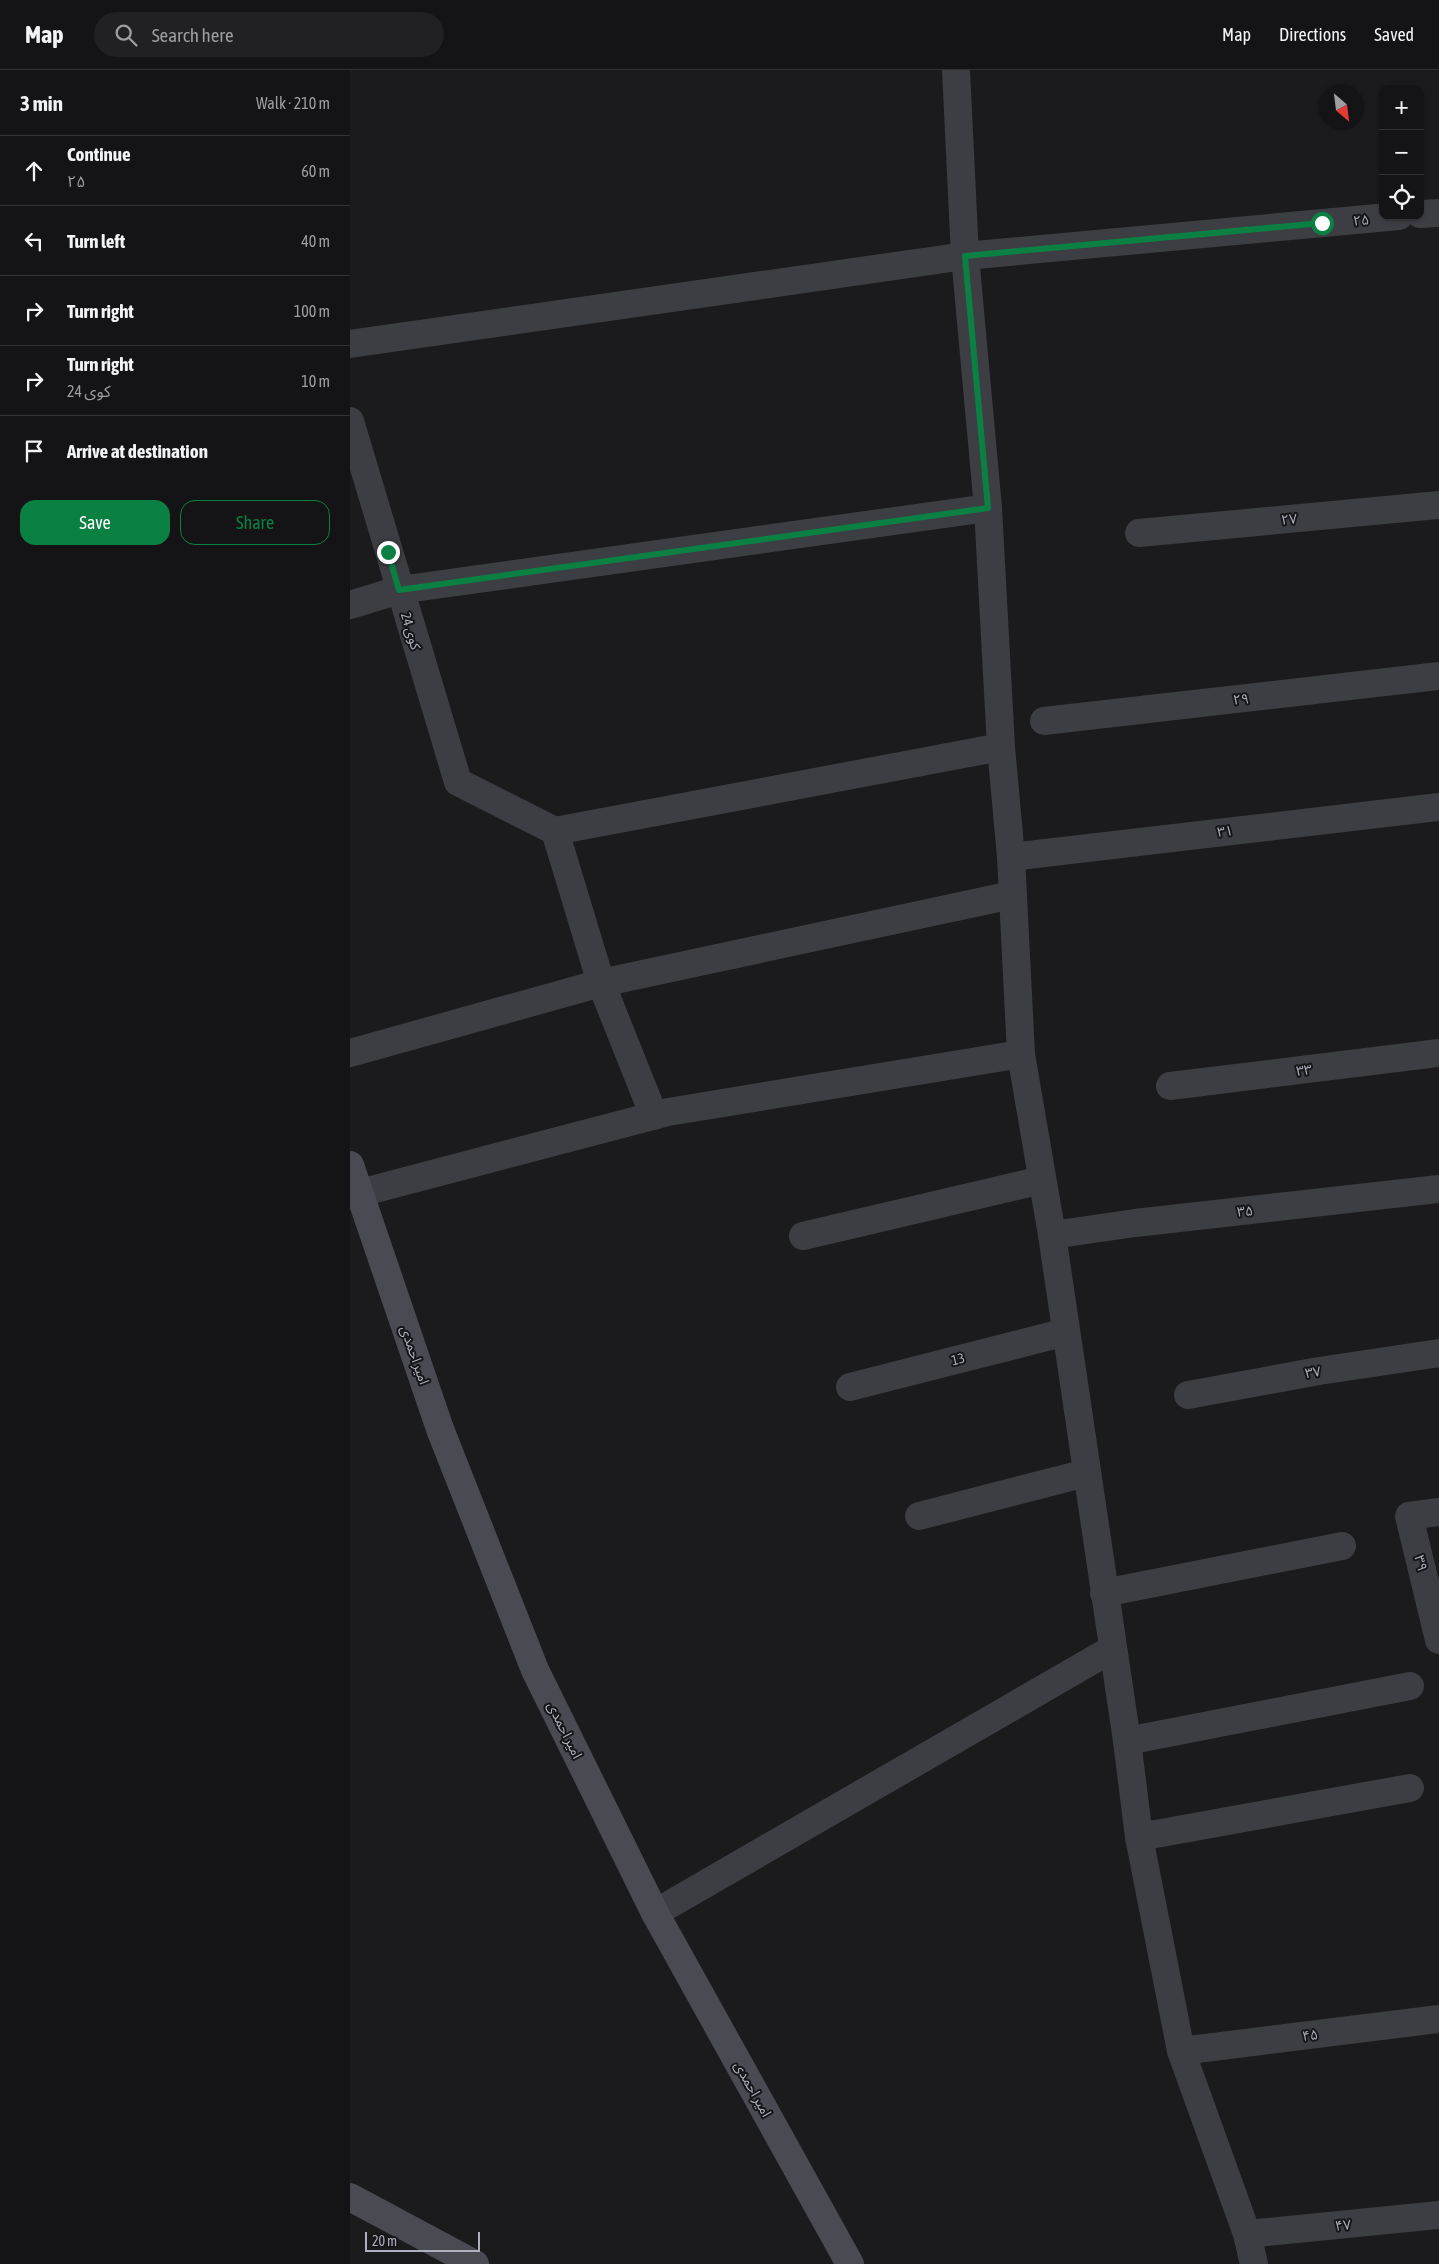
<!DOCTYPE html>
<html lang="en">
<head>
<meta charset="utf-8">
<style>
	:root { --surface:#141416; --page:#212123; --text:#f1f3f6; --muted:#9d9ea1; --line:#333335; --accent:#0b8043 }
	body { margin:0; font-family:"Asap Condensed","Noto Sans Arabic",sans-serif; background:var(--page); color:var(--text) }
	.controls { position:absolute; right:15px; top:15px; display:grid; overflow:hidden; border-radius:10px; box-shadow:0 1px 4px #0004 }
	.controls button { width:45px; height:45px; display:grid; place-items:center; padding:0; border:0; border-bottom:1px solid var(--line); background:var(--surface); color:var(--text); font:25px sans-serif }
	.compass { position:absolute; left:969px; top:15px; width:45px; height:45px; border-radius:50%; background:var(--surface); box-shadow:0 1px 4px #0004; rotate:152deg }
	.scale { position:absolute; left:15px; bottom:12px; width:115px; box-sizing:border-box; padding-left:5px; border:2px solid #adafbc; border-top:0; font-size:14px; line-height:18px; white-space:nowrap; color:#adafbc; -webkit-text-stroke:4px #161518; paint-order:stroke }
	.stop { position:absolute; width:15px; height:15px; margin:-11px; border:4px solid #0b8043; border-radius:50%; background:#fff }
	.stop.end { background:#0b8043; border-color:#fff; box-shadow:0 1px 5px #0008 }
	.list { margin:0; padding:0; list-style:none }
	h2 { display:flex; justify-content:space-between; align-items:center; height:65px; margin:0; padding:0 20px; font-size:21px }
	h2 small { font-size:16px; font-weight:400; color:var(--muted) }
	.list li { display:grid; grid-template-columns:32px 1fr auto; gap:15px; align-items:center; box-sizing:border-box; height:70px; padding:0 20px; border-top:1px solid var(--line) }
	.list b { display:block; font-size:19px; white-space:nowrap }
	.list p { margin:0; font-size:16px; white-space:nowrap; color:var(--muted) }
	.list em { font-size:16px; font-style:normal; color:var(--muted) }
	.actions { display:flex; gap:10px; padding:15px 20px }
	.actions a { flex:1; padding:11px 0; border:1px solid var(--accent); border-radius:15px; text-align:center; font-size:18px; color:var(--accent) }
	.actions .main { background:var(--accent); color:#fff }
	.icon { flex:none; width:28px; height:28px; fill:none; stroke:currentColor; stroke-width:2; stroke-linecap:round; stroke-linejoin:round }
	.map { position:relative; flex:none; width:1089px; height:2194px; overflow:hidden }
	header { display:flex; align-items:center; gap:30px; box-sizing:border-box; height:70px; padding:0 25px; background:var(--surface); border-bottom:1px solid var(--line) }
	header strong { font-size:24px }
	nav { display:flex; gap:28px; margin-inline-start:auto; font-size:18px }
	.search { width:350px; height:45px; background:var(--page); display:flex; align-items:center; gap:12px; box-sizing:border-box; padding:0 18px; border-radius:28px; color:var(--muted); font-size:19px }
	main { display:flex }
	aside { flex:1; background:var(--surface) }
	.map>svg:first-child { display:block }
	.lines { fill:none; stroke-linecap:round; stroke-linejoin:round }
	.minor { stroke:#3d3d44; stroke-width:28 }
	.secondary { stroke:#494a52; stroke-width:28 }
	.route { stroke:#0b8043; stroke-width:6 }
	.labels { text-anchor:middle; stroke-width:4; stroke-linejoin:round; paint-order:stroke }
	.street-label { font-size:14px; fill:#adafbc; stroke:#161518 }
</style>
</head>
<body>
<header>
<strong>Map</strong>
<div class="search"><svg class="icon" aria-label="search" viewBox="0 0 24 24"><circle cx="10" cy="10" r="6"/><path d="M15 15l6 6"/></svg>Search here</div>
<nav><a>Map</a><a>Directions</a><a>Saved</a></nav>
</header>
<main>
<aside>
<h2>3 min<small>Walk · 210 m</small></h2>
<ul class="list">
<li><svg class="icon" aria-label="ahead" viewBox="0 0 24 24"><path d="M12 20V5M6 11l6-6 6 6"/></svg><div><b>Continue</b><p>۲۵</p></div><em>60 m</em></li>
<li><svg class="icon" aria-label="left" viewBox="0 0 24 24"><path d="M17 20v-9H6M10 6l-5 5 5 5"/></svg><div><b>Turn left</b></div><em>40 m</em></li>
<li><svg class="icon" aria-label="right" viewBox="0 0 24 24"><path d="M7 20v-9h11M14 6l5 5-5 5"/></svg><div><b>Turn right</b></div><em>100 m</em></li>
<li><svg class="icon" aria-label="right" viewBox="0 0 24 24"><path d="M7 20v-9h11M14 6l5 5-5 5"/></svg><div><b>Turn right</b><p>کوی 24</p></div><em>10 m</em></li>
<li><svg class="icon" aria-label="arrive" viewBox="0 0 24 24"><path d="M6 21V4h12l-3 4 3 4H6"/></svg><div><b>Arrive at destination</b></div></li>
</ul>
<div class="actions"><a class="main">Save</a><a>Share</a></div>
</aside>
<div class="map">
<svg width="1089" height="2194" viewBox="0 0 1089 2194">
	<rect width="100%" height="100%" fill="#1b1a1d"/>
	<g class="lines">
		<!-- minor -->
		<g class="minor">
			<polyline points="606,0 615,186 638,438 651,677 661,787 671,984 702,1165 777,1671 789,1767 831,1981 897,2164 904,2194"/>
			<polyline points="1070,144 1089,143"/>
			<polyline points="0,274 615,186 1049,146"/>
			<polyline points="0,351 108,712 205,761 251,913 304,1046"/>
			<polyline points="789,463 1089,435"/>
			<polyline points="0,535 49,520 638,438"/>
			<polyline points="694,651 1089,606"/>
			<polyline points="205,761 651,677"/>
			<polyline points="661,787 1089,737"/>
			<polyline points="0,983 251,913 662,825"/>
			<polyline points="820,1016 1089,983"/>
			<polyline points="10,1123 318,1042 671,984"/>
			<polyline points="702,1165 785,1153 1089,1119"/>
			<polyline points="453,1166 692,1110"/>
			<polyline points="500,1317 716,1262"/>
			<polyline points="838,1325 969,1301 1089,1283"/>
			<polyline points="1089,1442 1059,1446 1089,1570"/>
			<polyline points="569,1446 736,1403"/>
			<polyline points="754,1523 992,1476"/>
			<polyline points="777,1671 1060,1616"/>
			<polyline points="789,1767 1060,1718"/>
			<polyline points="305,1843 762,1579"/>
			<polyline points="831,1981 1089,1949"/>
			<polyline points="897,2164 1089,2145"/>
		</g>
		<!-- secondary -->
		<g class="secondary">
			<polyline points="0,1095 90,1359 185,1600 305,1843 500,2194"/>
			<polyline points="0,2127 125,2194"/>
		</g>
	</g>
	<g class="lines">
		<!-- route -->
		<polyline class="route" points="38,482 49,520 638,438 615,186 972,153"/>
	</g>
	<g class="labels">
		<!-- street labels -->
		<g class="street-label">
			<text transform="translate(1011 150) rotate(-5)" y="5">۲۵</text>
			<text transform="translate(939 449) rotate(-5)" y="5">۲۷</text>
			<text transform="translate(61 561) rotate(73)" y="5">کوی 24</text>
			<text transform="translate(891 629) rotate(-6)" y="5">۲۹</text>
			<text transform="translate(875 761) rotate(-7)" y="5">۳۱</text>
			<text transform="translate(954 1000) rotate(-7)" y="5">۳۳</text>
			<text transform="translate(895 1141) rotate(-6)" y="5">۳۵</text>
			<text transform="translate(65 1285) rotate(71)" y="5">امیر احمدی</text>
			<text transform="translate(608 1289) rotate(-14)" y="5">13</text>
			<text transform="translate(963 1302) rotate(-10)" y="5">۳۷</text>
			<text transform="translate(1071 1493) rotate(76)" y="5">۳۹</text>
			<text transform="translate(215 1660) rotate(64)" y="5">امیر احمدی</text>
			<text transform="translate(960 1965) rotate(-7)" y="5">۴۵</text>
			<text transform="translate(403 2019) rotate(61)" y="5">امیر احمدی</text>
			<text transform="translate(993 2155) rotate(-6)" y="5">۴۷</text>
		</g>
	</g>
</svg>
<div class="controls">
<button>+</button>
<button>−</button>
<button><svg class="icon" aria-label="locate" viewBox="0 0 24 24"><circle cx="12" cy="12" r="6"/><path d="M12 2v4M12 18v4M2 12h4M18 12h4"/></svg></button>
</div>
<svg class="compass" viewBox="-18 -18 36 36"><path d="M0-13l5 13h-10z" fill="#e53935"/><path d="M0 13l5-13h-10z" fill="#9d9ea1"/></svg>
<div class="scale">20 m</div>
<div class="stop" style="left:972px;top:153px"></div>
<div class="stop end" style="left:38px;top:482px"></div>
</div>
</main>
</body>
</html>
